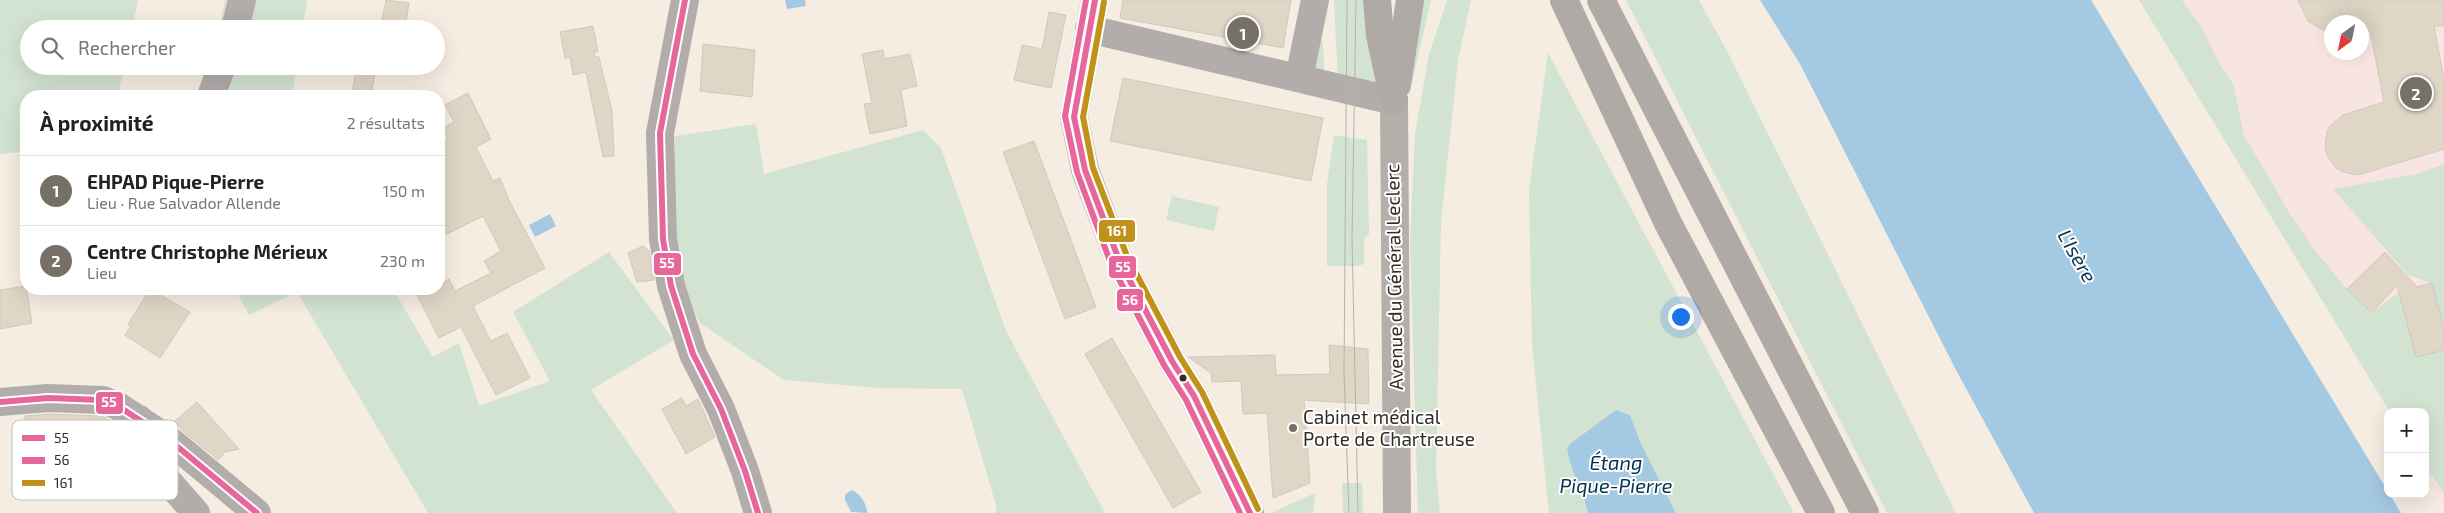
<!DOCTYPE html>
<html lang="fr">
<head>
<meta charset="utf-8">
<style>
	:root { --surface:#fff; --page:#f6f6f6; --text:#222; --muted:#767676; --line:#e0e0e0; --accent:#767066 }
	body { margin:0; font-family:"Exo 2",sans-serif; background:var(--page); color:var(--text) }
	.controls { position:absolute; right:15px; bottom:15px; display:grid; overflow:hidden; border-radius:10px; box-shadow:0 5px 20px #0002 }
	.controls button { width:45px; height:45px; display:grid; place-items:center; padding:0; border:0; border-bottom:1px solid var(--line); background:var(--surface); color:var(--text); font:25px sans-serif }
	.compass { position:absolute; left:2324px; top:15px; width:45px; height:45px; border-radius:50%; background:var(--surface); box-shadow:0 5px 20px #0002; rotate:213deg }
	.you { position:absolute; left:1680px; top:316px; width:18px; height:18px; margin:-12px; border:4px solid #fff; border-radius:50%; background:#1a73e8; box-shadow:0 0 0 8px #1a73e833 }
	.badge { display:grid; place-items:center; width:32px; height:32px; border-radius:50%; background:var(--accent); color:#fff; font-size:16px; font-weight:700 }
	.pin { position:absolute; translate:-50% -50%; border:2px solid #fff; box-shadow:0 1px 5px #0006 }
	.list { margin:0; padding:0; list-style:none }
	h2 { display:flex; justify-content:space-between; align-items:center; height:65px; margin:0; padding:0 20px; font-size:21px }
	h2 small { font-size:16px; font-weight:400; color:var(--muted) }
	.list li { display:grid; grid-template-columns:32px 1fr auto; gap:15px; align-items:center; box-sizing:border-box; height:70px; padding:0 20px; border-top:1px solid var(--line) }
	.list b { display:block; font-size:19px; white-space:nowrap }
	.list p { margin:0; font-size:16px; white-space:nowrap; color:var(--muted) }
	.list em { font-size:16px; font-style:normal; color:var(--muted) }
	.icon { flex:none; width:28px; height:28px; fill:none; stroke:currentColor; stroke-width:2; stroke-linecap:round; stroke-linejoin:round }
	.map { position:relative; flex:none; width:2444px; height:513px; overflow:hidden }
	.search { position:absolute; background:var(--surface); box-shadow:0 5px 20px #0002; left:20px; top:20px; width:425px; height:55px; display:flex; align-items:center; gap:12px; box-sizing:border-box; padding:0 18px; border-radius:28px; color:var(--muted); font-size:19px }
	.panel { position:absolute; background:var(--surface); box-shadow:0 5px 20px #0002; left:20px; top:90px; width:425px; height:205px; border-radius:20px }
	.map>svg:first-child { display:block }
	.commercial { fill:#f8e5e1; fill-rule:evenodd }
	.green { fill:#d3e3d1 }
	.water { fill:#a4c9e3 }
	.building { fill:#dfd6c6; stroke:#cfc9c0 }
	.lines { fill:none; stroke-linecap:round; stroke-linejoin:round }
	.minor { stroke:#b2acab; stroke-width:28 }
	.major { stroke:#b5afab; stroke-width:28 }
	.highway { stroke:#b0aaa6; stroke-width:28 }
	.tram { stroke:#b6b1ab; stroke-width:1 }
	.bus-1-casing { stroke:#fff; stroke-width:10 }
	.bus-2-casing { stroke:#fff; stroke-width:10 }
	.bus-3-casing { stroke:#fff; stroke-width:10 }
	.bus-1 { stroke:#e7679c; stroke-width:6 }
	.bus-2 { stroke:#e7679c; stroke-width:6 }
	.bus-3 { stroke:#c0921a; stroke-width:6 }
	.bus-dot { fill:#312c24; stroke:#fff; stroke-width:2 }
	.poi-dot { fill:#767066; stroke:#fff; stroke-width:2 }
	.labels { text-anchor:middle; stroke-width:4; stroke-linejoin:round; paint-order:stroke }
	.street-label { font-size:19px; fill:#312c24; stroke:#fff }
	.poi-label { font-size:19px; fill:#312c24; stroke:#fff; text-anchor:start }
	.water-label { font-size:20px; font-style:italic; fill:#05334f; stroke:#fff }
	.key { fill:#fff; stroke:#c1c0bd; stroke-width:1 }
	.key-label { font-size:14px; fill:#312c24 }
	.line-badge { stroke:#fff; stroke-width:2 }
	.badge-label { font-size:14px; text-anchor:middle; font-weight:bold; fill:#fff }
</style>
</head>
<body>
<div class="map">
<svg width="2444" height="513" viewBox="0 0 2444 513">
	<rect width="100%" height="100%" fill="#f5ede2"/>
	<!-- commercial -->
	<path class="commercial" d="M2145,0h299v506l-19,-32v-62h-36zM2332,22h30v30h-30z"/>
	<!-- green -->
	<g class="green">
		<polygon points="0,0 138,0 132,29 29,29 29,66 124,66 118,96 26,96 26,149 19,152 0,154"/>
		<polygon points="225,0 307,0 302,29 219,29"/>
		<polygon points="1334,0 1369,0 1376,86 1338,84"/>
		<polygon points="1420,0 1431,0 1409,96 1409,64"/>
		<polygon points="1447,0 1471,0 1458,60 1441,222 1436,473 1440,513 1418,513 1410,241 1415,134 1429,54"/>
		<polygon points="1626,0 1699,0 1727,51 1956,513 1887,513"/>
		<polygon points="2139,0 2182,0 2202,28 2220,65 2233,84 2244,135 2290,214 2317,253 2347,289 2372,313 2399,292 2444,350 2444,493 2425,465 2425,412 2390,412"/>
		<polygon points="1322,34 1325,79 1311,76"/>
		<path d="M1548,53l246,460h-118l-35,-69 -11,-29 -14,-5 -45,33 -4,5c3,23 16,42 21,65h-39l-17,-168 -3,-155z"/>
		<polygon points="213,66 297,66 292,96 207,96"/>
		<polygon points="756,124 764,174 923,130 941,148 1006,331 1105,513 995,513 997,509 962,389 880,388 784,380 700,323 674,269 675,136"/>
		<polygon points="1334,135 1367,140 1369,234 1364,239 1364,264 1358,266 1327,266 1327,184"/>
		<polygon points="2444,164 2444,328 2432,283 2408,275 2333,189 2417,174"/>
		<polygon points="1172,196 1219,207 1214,231 1166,220"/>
		<polygon points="609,252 674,340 591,390 677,513 428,513 297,292 249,315 235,289 393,289 433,357 459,343 479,406 550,381 513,312"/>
		<polygon points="1342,483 1362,483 1363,513 1343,513"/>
		<polygon points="1315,493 1313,513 1273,513 1273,512"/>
	</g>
	<!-- water -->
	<g class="water">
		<polygon points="785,0 805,0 806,6 787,9"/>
		<polygon points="1760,0 2091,0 2401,513 2034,513 1956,370 1800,64"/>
		<polygon points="550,214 556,226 535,237 529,225"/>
		<path d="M1616,410l14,5 11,29 35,69h-88c-5,-23 -18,-42 -21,-65l4,-5z"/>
		<path d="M851,490c9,3 16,14 16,23l-16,-1 -6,-12v-5z"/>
	</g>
	<!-- building -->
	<g class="building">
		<polygon points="386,0 409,3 405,29 380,29"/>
		<polygon points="1123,0 1291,0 1283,48 1120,18"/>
		<polygon points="2298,0 2444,0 2444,26 2434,26 2444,80 2444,149 2358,175 2343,172 2336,168 2327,155 2325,147 2327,132 2330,126 2343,115 2384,102 2370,30 2362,30 2362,22 2332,22 2332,31 2323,30 2308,21"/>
		<polygon points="1049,12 1066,15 1051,88 1014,80 1022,45 1042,49"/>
		<polygon points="593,26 598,52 594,52 595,57 599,57 612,111 614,156 603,157 586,72 573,75 570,57 565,58 560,32"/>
		<polygon points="703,44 755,50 752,97 700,91"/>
		<polygon points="883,50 884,59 910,54 917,86 901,90 907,126 870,134 864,104 872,103 862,54"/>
		<polygon points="357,68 375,72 371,96 351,96"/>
		<polygon points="1123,78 1323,118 1311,181 1110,141"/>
		<polygon points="468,93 491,139 476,147 493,181 500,178 510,202 545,268 473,306 491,341 507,333 530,378 496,395 461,327 439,338 417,295 431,289 439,289 439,285 449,279 455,291 491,273 484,261 501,251 483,216 439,238 439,143 448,138 442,128 454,122 445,105"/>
		<polygon points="1034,141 1096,307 1065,319 1003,152"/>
		<polygon points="643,246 649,251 654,280 637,282 628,253"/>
		<polygon points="2385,252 2417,287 2432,283 2444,328 2444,350 2416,357 2397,285 2372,313 2347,289"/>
		<polygon points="26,286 32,323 0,329 0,290"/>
		<polygon points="150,289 190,312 160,358 125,335 131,326 128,324"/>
		<polygon points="1112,338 1201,492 1173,508 1085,354"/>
		<polygon points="1329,345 1368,349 1369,404 1304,400 1310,483 1273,498 1267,413 1243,414 1241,381 1212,382 1211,373 1188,357 1275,355 1276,375 1330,374"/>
		<polygon points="682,398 686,406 698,399 715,437 686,454 662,409"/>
		<polygon points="197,402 239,449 225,452 218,460 185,433 175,421"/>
		<polygon points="48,414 100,416 107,418 103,435 91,434 89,445 70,443 71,430 24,427 25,416"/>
	</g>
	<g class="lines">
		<!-- minor -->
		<g class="minor">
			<polyline points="685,0 660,133 663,239 671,286 693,354 721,409 745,471 758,513"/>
			<polyline points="1095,0 1074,117 1085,170 1119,260 1172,361 1194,396 1250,513"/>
			<polyline points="235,29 242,0"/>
			<polyline points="1089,29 1394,101"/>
			<polyline points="1299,78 1315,0"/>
			<polyline points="211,96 222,66"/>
			<polyline points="0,402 48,398 103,400 118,406 167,438 257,513"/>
			<polyline points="139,419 139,439 152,463 196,513"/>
		</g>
		<!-- major -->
		<polyline class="major" points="1394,101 1397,513"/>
		<!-- highway -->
		<g class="highway">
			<polyline points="1377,0 1380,35 1394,101"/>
			<polyline points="1564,0 1668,223 1821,513"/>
			<polyline points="1601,0 1865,513"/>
			<polyline points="1397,85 1410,0"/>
		</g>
		<!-- tram -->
		<g class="tram">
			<polyline points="1347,0 1344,373 1349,513"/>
			<polyline points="1356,0 1352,239 1358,513"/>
		</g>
		<!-- bus-1 casing -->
		<g class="bus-1-casing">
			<g id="bus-1">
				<polyline points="685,0 660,133 663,239 671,286 693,354 721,409 745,471 758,513"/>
				<polyline points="1095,0 1074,117 1085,170 1119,260 1172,361 1194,396 1250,513"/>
				<polyline points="0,402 48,398 103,400 118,406 167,438 257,513"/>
			</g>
		</g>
		<!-- bus-2 casing -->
		<g class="bus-2-casing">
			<polyline id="bus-2" points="1086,0 1065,116 1077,172 1111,264 1164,365 1186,400 1240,513"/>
		</g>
		<!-- bus-3 casing -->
		<g class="bus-3-casing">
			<polyline id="bus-3" points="1104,2 1083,117 1093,168 1127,256 1180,357 1202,392 1258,509"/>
		</g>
		<!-- bus-1 -->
		<use href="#bus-1" class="bus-1"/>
		<!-- bus-2 -->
		<use href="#bus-2" class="bus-2"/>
		<!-- bus-3 -->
		<use href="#bus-3" class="bus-3"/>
	</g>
	<!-- markers -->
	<circle class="bus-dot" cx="1183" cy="378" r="4.5"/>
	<circle class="poi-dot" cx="1293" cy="428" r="5"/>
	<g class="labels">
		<!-- street labels -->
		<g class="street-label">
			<text transform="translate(1394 277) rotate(-91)" y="7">Avenue du Général Leclerc</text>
		</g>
		<!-- poi labels -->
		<g class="poi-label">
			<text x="1303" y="424">Cabinet médical<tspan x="1303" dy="22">Porte de Chartreuse</tspan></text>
		</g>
		<!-- water labels -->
		<g class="water-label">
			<text transform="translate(2077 256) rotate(60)" y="7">L'Isère</text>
			<text x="1616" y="470">Étang<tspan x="1616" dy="23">Pique-Pierre</tspan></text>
		</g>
	</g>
	<!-- legend -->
	<rect x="12" y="420" width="166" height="80" rx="8" class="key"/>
	<rect x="22" y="435" width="23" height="6" fill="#e7679c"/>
	<rect x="22" y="457" width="23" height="7" fill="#e7679c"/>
	<rect x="22" y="480" width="23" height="6" fill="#c0921a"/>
	<g class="key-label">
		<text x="54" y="443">55</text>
		<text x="54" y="465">56</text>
		<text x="54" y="488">161</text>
	</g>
	<g class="line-badge">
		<rect x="1098" y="219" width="38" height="24" rx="5" fill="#c0921a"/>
		<rect x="653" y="252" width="29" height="24" rx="5" fill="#e7679c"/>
		<rect x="1108" y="255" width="29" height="24" rx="5" fill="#e7679c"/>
		<rect x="1116" y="288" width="28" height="24" rx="5" fill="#e7679c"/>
		<rect x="95" y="391" width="29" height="24" rx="5" fill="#e7679c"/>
	</g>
	<g class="badge-label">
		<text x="1117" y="236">161</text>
		<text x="667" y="268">55</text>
		<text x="1123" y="272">55</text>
		<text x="1130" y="305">56</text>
		<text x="109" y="407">55</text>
	</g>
</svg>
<div class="controls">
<button>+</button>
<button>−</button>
</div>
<svg class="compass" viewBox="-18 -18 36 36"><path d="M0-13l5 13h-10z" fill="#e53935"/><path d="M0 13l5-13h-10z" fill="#767676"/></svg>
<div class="you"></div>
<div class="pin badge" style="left:1243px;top:33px">1</div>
<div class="pin badge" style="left:2416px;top:93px">2</div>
<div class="search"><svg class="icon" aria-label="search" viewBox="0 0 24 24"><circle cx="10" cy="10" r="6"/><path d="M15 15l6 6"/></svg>Rechercher</div>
<section class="panel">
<h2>À proximité<small>2 résultats</small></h2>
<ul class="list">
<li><span class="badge">1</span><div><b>EHPAD Pique-Pierre</b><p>Lieu · Rue Salvador Allende</p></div><em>150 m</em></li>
<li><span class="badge">2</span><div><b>Centre Christophe Mérieux</b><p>Lieu</p></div><em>230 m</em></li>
</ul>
</section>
</div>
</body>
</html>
